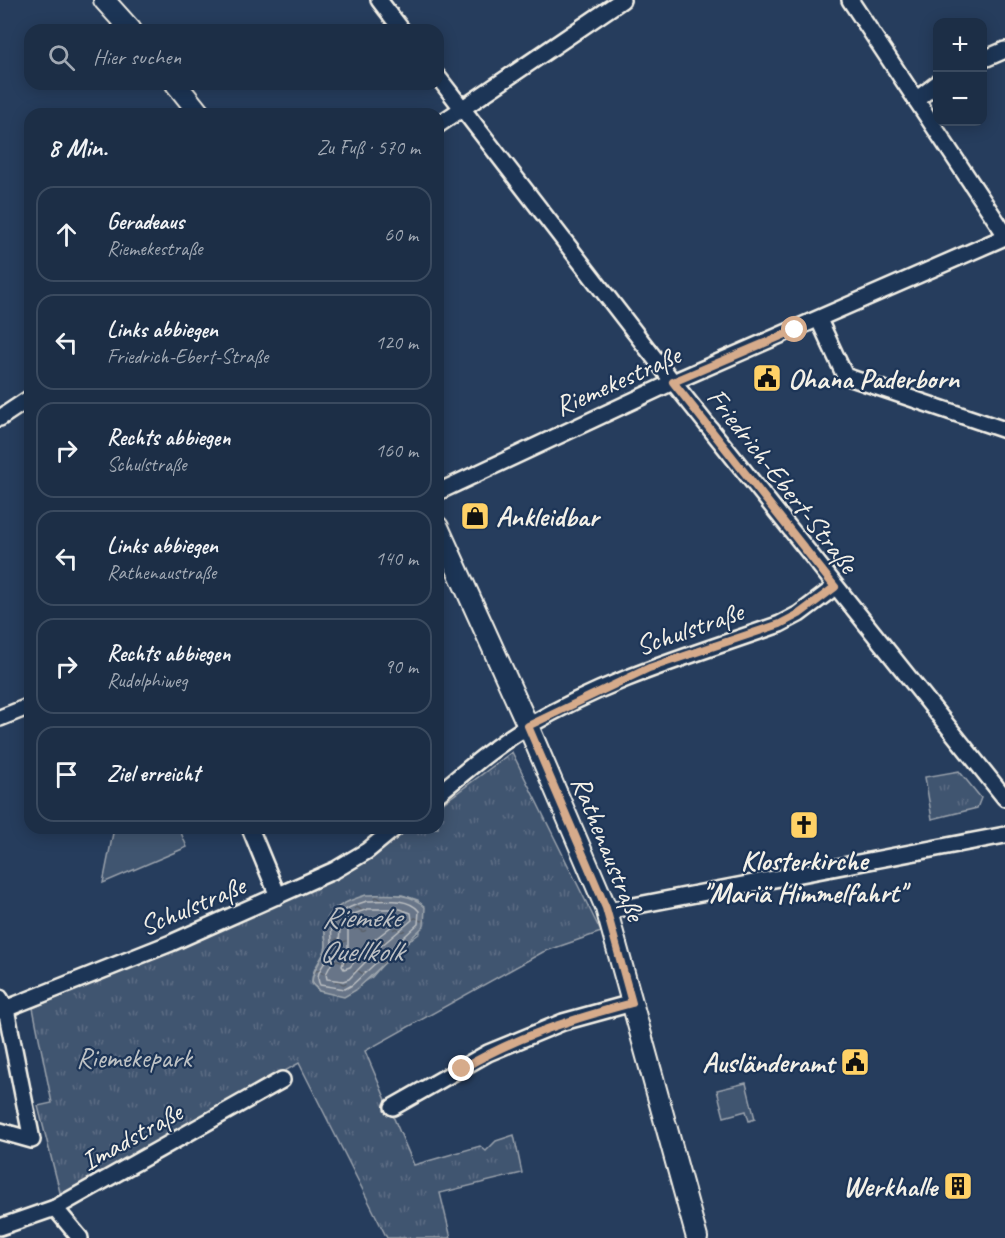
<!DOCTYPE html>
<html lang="de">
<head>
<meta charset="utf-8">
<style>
	:root { --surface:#1c2e46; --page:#25364d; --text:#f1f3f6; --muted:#a0a8b3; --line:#3a4a5f }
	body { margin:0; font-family:Caveat,sans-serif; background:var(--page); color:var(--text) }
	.controls { position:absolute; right:18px; top:18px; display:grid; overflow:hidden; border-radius:12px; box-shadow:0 3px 15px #0003 }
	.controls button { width:54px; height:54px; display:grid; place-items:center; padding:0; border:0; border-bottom:2px solid var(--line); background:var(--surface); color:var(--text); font:30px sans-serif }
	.stop { position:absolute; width:18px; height:18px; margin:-14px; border:4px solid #d6ab8b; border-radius:50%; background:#fff }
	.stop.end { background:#d6ab8b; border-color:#fff; box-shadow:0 2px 6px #0008 }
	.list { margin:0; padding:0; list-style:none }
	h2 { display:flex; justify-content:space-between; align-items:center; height:78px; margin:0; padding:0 24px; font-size:26px }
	h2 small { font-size:20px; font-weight:400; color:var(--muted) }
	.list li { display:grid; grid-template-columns:39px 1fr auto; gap:18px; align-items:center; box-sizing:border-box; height:96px; margin:0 12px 12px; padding:0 12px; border:2px solid var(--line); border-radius:18px }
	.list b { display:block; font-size:22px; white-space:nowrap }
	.list p { margin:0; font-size:20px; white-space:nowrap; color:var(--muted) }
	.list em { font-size:20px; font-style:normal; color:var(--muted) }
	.icon { flex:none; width:33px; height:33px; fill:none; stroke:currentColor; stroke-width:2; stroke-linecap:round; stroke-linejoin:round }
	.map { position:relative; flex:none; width:1005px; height:1238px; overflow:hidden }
	.search { position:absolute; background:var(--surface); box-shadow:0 3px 15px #0003; left:24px; top:24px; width:420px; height:66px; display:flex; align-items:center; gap:15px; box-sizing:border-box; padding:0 21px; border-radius:18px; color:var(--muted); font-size:22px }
	.panel { position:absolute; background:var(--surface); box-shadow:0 3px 15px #0003; left:24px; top:108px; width:420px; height:726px; border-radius:18px }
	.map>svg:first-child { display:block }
	.green { fill:#40546f; stroke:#9aa2ac; stroke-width:1.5 }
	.park { fill:url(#park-tufts); stroke:#9aa2ac; stroke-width:1.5; fill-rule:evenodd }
	.water { fill:url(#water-ripples); stroke:#9fa7ae; stroke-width:1.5 }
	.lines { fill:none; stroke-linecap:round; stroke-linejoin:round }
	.shore { stroke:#bcbfc2; stroke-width:1.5 }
	.street-casing { stroke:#f4f1e8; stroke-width:20 }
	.secondary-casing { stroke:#f4f1e8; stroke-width:24 }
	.street { stroke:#1d3557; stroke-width:15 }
	.secondary { stroke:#1d3557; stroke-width:20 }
	.route { stroke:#d6ab8b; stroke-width:8 }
	.labels { text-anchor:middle; stroke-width:4.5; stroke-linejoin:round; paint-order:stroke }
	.poi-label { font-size:28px; font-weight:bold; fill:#f4f1e8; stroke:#1d3557; text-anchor:start }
	.street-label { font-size:28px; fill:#f4f1e8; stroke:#1d3557 }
	.park-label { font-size:28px; fill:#bec2c4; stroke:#1d3557 }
	.water-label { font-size:30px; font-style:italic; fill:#bcbfc2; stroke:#1d3557 }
</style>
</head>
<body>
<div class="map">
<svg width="1005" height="1238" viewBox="0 0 1005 1238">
	<defs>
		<pattern id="park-tufts" width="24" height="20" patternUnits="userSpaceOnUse" patternTransform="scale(1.5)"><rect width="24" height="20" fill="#40546f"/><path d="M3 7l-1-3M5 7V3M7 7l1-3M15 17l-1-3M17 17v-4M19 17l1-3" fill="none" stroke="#5c6d84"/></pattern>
		<pattern id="water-ripples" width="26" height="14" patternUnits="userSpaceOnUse" patternTransform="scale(1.5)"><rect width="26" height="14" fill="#677588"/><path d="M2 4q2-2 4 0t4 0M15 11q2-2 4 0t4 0" fill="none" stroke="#585e67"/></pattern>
	</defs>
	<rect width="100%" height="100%" fill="#263d5d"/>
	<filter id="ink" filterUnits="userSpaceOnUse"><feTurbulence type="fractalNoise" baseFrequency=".0167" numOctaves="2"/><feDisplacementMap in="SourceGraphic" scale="12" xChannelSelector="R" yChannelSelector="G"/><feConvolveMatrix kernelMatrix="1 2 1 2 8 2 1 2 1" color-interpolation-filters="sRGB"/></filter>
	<g filter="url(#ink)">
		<!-- green -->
		<g class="green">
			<polygon points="114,828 179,828 187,847 103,883"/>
			<polygon points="746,1083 755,1119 749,1121 746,1111 724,1117 717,1090"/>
		</g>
		<!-- park -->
		<g class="park">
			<path d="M512,752l89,180 -58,20 -178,99 49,114 66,-19 6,5 10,-10 18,-6 8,38 -82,20 11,45h-64l-88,-175 -238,133 -23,-90 14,-3 -19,-95 252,-109 88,-44 37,-27h28v-21zM402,895l16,5 2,33 -30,23 -18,21 -28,18 -25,-4 -7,-7c-1,-15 8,-21 13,-34 3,-8 -2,-16 0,-23 11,-34 49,-30 77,-32z"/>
			<polygon points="959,771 981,798 977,808 932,819 925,777"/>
		</g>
		<!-- water -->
		<path class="water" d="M366,895c20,0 44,-4 59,12l-1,19 -68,64 -12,7 -25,-6 -7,-9c1,-15 12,-23 14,-35 1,-6 -2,-12 -1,-19 1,-20 25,-28 41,-33z"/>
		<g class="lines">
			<!-- shore -->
			<g class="shore">
				<path d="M367,901c16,0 41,-4 52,10l-1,13 -66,61 -7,4 -25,-4c-7,-13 7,-22 11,-34 4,-13 -5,-24 7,-36 7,-7 19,-11 29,-14z"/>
				<polygon points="368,909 400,909 411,913 412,920 381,946 349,979 343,981 327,979 326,974 339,949 340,925 351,915"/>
				<polygon points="369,918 395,918 397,922 374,940 350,967 344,969 342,966 348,949 348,930 356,923"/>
			</g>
			<!-- street casing -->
			<g class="street-casing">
				<g id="street">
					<polyline points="379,0 402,30"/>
					<polyline points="850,0 1005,234"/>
					<polyline points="982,60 1005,50"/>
					<polyline points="438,77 673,382 1005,798"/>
					<polyline points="916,100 938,83"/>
					<polyline points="438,125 622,0"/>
					<polyline points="819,320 845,376 1005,430"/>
					<polyline points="0,418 30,398"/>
					<polyline points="438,492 673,382 1005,237"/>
					<polyline points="0,718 30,706"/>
					<path d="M438,794c29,-24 59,-50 92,-69 80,-47 163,-70 250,-101l19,-10 36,-27"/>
					<polyline points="250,828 278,896"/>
					<polyline points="607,911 1005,835"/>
					<polyline points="0,998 6,1009 32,1140 0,1131"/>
					<polyline points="0,1011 171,943 335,870 367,851 395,828"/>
					<polyline points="393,1107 488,1053 563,1022 632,1003"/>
					<polyline points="55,1208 80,1238"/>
					<polyline points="0,1227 55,1208 282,1080"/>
				</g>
			</g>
			<!-- secondary casing -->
			<g class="secondary-casing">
				<g id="secondary">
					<polyline points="104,0 131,30"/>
					<polyline points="176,84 200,114"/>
					<polyline points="438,527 528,726 606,908 697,1238"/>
				</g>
			</g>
			<!-- street -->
			<use href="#street" class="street"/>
			<!-- secondary -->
			<use href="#secondary" class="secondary"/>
		</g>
	</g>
	<g class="lines" filter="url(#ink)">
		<!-- route -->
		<path class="route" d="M462,1069c53,-32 110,-50 170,-66l-26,-95 -78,-182 121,-58 131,-44 19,-10 36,-27 -162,-205 122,-52"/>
	</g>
	<!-- icons -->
	<defs>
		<g id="civic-square" transform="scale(1.5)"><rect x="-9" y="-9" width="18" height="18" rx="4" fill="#ffd166" stroke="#1d3557"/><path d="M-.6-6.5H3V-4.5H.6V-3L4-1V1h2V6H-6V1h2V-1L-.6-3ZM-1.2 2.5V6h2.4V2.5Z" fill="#111"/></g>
		<g id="shop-square" transform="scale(1.5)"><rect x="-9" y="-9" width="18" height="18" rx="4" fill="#ffd166" stroke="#1d3557"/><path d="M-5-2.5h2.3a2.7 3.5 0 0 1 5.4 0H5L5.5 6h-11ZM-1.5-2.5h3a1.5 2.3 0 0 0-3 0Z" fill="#111"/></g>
		<g id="church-square" transform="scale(1.5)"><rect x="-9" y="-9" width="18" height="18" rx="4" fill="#ffd166" stroke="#1d3557"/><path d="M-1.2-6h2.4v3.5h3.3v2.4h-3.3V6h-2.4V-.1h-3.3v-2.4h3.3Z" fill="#111"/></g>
		<g id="building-square" transform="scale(1.5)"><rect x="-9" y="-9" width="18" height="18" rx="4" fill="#ffd166" stroke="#1d3557"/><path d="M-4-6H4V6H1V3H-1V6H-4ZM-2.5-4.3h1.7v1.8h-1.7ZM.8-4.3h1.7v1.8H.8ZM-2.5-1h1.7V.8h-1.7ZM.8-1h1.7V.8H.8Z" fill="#111"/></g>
	</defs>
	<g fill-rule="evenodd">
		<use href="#civic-square" x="767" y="378"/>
		<use href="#shop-square" x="475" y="516"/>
		<use href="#church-square" x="804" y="825"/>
		<use href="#civic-square" x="855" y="1062"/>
		<use href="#building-square" x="958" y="1186"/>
	</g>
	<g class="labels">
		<!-- poi labels -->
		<g class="poi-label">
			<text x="788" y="388">Ohana Paderborn</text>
			<text x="496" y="526">Ankleidbar</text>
			<text x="804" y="870" text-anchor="middle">Klosterkirche<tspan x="804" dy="32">"Mariä Himmelfahrt"</tspan></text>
			<text x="834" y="1072" text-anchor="end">Ausländeramt</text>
			<text x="937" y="1196" text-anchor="end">Werkhalle</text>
		</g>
		<!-- street labels -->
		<g class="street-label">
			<text transform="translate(617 380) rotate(-24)" y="10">Riemekestraße</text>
			<text transform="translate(783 480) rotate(52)" y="10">Friedrich-Ebert-Straße</text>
			<text transform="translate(689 628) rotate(-19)" y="10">Schulstraße</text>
			<text transform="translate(609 848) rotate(68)" y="10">Rathenaustraße</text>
			<text transform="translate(192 905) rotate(-23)" y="10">Schulstraße</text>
			<text transform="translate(131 1136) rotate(-29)" y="10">Imadstraße</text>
		</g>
		<!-- park labels -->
		<g class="park-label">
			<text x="134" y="1067">Riemekepark</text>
		</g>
		<!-- water labels -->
		<g class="water-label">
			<text x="361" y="927">Riemeke<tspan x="361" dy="34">Quellkolk</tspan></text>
		</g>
	</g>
</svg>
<div class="controls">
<button>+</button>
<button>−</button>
</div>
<div class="stop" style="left:795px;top:330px"></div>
<div class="stop end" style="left:462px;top:1069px"></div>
<div class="search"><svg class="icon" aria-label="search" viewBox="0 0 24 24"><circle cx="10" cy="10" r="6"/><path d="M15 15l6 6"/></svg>Hier suchen</div>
<section class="panel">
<h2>8 Min.<small>Zu Fuß · 570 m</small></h2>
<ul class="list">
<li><svg class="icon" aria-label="ahead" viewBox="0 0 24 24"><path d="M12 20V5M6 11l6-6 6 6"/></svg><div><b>Geradeaus</b><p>Riemekestraße</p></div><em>60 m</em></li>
<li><svg class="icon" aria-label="left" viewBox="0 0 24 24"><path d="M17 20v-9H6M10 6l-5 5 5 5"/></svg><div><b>Links abbiegen</b><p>Friedrich-Ebert-Straße</p></div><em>120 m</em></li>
<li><svg class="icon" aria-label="right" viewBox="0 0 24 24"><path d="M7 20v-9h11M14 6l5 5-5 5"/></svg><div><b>Rechts abbiegen</b><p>Schulstraße</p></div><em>160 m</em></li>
<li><svg class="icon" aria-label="left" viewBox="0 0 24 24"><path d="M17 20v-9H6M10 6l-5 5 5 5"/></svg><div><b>Links abbiegen</b><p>Rathenaustraße</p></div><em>140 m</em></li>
<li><svg class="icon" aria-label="right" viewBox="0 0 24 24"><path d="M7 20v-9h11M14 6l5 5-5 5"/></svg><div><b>Rechts abbiegen</b><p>Rudolphiweg</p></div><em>90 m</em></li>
<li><svg class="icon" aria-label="arrive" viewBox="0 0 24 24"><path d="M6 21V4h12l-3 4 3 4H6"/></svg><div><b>Ziel erreicht</b></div></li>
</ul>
</section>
</div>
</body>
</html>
